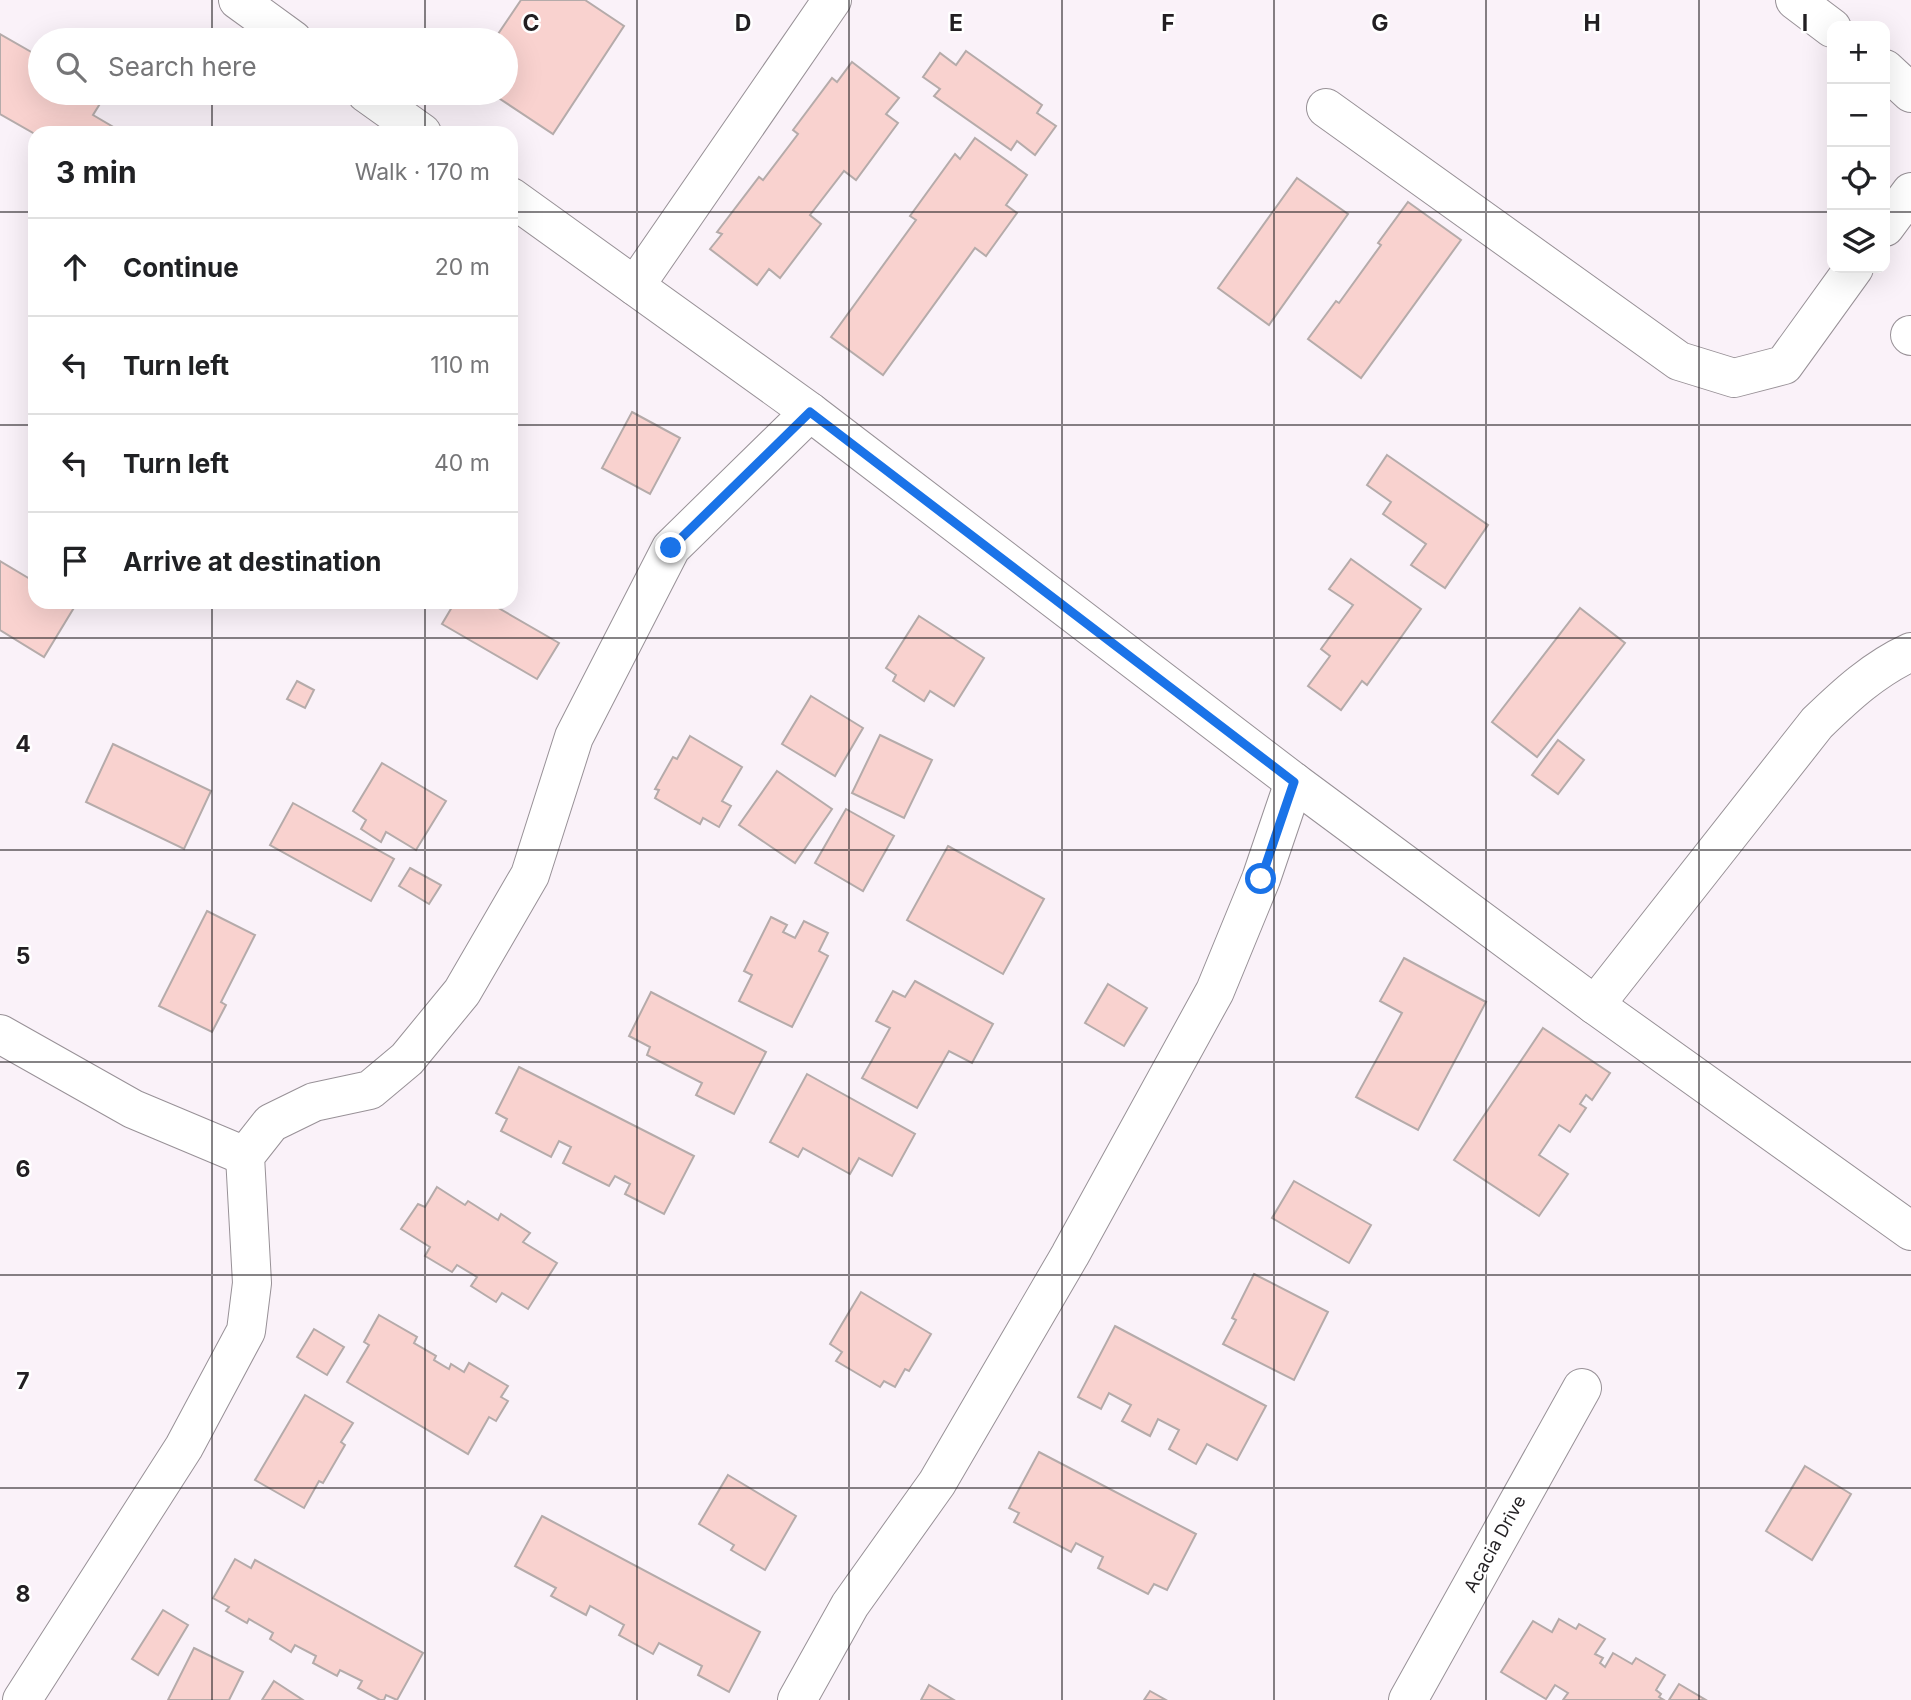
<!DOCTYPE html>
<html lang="en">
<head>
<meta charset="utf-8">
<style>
	:root { --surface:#fff; --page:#f6f6f6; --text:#202124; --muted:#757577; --line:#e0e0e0 }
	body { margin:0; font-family:Inter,sans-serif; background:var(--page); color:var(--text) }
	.controls { position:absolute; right:21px; top:21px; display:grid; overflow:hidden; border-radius:14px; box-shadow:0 7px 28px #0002 }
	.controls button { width:63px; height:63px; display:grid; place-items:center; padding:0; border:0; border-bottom:2px solid var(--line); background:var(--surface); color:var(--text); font:35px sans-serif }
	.stop { position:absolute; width:21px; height:21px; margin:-16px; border:5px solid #1a73e8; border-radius:50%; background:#fff }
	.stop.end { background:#1a73e8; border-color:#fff; box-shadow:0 2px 7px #0008 }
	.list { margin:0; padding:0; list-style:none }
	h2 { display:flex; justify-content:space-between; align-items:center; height:91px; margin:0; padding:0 28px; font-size:30px }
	h2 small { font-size:23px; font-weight:400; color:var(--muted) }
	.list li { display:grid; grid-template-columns:46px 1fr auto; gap:21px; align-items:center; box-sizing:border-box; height:98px; padding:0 28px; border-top:2px solid var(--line) }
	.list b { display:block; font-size:26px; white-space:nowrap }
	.list em { font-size:23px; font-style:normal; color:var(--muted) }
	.icon { flex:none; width:38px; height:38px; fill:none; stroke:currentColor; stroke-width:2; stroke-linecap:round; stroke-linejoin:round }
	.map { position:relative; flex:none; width:1911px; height:1700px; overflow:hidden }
	.search { position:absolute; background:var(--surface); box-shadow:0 7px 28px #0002; left:28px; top:28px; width:490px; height:77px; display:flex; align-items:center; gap:18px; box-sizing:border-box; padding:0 24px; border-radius:38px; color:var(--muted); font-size:26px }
	.panel { position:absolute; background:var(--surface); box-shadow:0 7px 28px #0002; left:28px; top:126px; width:490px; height:483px; border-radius:21px }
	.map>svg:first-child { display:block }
	.building { fill:#f9d2cf; stroke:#b5abaa; stroke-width:2 }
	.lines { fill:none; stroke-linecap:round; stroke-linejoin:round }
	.minor-casing { stroke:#989197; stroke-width:40 }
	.minor { stroke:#fff; stroke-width:38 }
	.route { stroke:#1a73e8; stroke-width:9 }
	.grid { fill:none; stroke:#221f22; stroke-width:2; stroke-opacity:0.55 }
	.labels { text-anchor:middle; stroke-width:5; stroke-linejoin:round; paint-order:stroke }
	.street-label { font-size:18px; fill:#221f22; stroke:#fff }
	.grid-label { font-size:23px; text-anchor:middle; font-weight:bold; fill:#221f22; stroke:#fff; stroke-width:5; stroke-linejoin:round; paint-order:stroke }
</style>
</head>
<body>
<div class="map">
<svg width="1911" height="1700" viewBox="0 0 1911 1700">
	<rect width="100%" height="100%" fill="#faf2f9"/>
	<!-- building -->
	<g class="building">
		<polygon points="521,0 585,0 624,26 553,134 491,93 506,93 506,40 494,40"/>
		<polygon points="0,34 40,57 40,93 85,93 101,102 93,115 120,131 119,133 35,134 0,114"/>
		<polygon points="966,51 1042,105 1037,113 1056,126 1035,155 1017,141 1011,150 934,96 940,89 923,77 940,53 956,65"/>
		<polygon points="852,62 899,98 886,114 898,123 856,180 844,171 810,215 821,224 780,278 769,269 757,285 710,249 722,234 717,232 759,177 763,180 798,134 793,130 832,78 837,82"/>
		<polygon points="975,138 1027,175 1006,205 1017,213 986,256 975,248 883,375 831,337 916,220 910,216 955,154 960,159"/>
		<polygon points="1297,178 1348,214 1269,325 1218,288"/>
		<polygon points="1408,202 1461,240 1361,378 1308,339 1336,301 1339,303 1381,245 1378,243"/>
		<polygon points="632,412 680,438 650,494 602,468"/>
		<polygon points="1387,455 1488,525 1445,588 1411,565 1426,544 1383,514 1391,502 1367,485"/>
		<polygon points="1351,559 1421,609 1367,685 1362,681 1341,710 1308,686 1330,656 1321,649 1353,605 1329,589"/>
		<polygon points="0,561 35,582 35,602 69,602 75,606 44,657 0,630"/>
		<polygon points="455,602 488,602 559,643 537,679 442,624"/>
		<polygon points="1580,608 1625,643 1537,757 1492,722"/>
		<polygon points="919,616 984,658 954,706 930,691 924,701 893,681 896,675 886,668"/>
		<polygon points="297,681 314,690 305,708 287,699"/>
		<polygon points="811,696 863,728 835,776 782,744"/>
		<polygon points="880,735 932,760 904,818 852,793"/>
		<polygon points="690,736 742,767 722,801 731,806 719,827 703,818 700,824 655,798 659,790 655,789 673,757 677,759"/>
		<polygon points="1558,740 1584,760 1558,794 1532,775"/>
		<polygon points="113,744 211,791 184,849 86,802"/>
		<polygon points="382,763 446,801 416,850 386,832 381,842 361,829 366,820 353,811"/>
		<polygon points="777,771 832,809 795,863 739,825"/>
		<polygon points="293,803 394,859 371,901 270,845"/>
		<polygon points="846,809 894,836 863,891 815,863"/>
		<polygon points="948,846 1044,899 1003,974 907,920"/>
		<polygon points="410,868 441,885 429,904 399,886"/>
		<polygon points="207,911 255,935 221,1002 226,1005 212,1032 159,1006"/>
		<polygon points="771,917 787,925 783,932 795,938 804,921 828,933 819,951 828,956 792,1027 739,1001 752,975 744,971"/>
		<polygon points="1404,958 1486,1002 1418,1130 1356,1097 1402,1013 1380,1001"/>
		<polygon points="915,981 993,1024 972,1063 949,1051 917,1108 862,1078 890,1028 876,1021 893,991 905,997"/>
		<polygon points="1108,984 1147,1008 1124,1046 1085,1023"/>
		<polygon points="651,992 766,1052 734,1114 696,1095 702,1083 647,1055 650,1047 629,1036"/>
		<polygon points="1543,1028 1610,1073 1592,1100 1586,1095 1580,1104 1586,1108 1570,1132 1559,1125 1539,1155 1568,1174 1539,1216 1454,1160"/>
		<polygon points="519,1067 694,1156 664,1214 625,1194 630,1184 615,1176 609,1186 563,1163 571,1147 559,1141 551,1157 501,1131 507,1119 496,1113"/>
		<polygon points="807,1074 915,1134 892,1176 859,1158 850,1174 803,1148 798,1157 770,1142"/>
		<polygon points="1294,1181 1371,1225 1349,1263 1272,1218"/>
		<polygon points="437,1187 465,1205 468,1201 498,1220 501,1214 530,1233 523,1242 557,1263 528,1309 502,1293 496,1302 471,1286 477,1277 457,1265 452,1272 425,1256 430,1247 401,1229 418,1204 425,1207"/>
		<polygon points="1254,1274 1328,1312 1294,1380 1223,1344 1236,1320 1232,1318"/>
		<polygon points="861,1292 931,1334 909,1371 905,1369 895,1387 884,1381 880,1387 836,1361 842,1352 830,1344"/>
		<polygon points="379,1315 417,1337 414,1343 436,1356 434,1360 449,1369 451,1364 464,1372 469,1363 508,1386 501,1397 508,1401 496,1421 489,1417 468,1454 347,1382 369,1345 364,1342"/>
		<polygon points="1115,1326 1266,1406 1237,1460 1207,1444 1196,1464 1169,1449 1179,1430 1158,1419 1150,1436 1122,1421 1131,1405 1109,1393 1101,1409 1078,1397"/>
		<polygon points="314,1329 344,1347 327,1375 297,1357"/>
		<polygon points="305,1395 353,1423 341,1442 345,1445 323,1483 319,1481 304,1508 255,1480"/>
		<polygon points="1039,1452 1196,1534 1167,1590 1154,1584 1148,1594 1098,1568 1103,1557 1076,1543 1071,1552 1014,1522 1019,1513 1009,1508"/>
		<polygon points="1805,1466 1851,1494 1812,1560 1766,1531"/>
		<polygon points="728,1475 796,1516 765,1570 731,1550 734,1545 699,1524"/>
		<polygon points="542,1516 760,1632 729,1692 698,1675 702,1666 659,1643 653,1654 619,1635 624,1625 590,1606 586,1615 551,1596 556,1588 515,1566"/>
		<polygon points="235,1559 251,1568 255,1560 423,1653 397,1700 386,1695 384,1700 380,1700 358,1688 362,1681 340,1670 337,1676 313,1663 316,1656 295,1645 291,1652 270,1639 273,1633 249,1619 247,1623 226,1611 229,1607 213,1598"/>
		<polygon points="163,1610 188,1625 158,1675 132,1659"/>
		<polygon points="1559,1619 1576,1629 1579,1624 1605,1639 1595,1654 1603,1658 1600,1663 1605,1667 1613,1653 1632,1664 1636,1658 1665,1675 1656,1690 1661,1694 1659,1697 1664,1700 1563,1700 1568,1693 1555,1685 1546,1699 1501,1672 1533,1621 1552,1632"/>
		<polygon points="194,1648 243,1672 229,1700 168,1700"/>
		<polygon points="274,1681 303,1700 262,1700"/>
		<polygon points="1679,1684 1706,1700 1669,1700"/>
		<polygon points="929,1685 954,1700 921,1700"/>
		<polygon points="1150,1691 1166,1700 1144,1700"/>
	</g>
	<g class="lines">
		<!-- minor casing -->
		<g class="minor-casing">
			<g id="minor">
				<polyline points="238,0 293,40"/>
				<polyline points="1795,0 1832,28"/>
				<polyline points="1885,69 1911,93"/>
				<polyline points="366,93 422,133"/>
				<polyline points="1326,108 1679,361 1734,378 1784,365 1854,268"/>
				<polyline points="511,197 810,412 1294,782 1595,1005 1911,1231"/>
				<polyline points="1885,227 1911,192"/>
				<polyline points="635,286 832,0"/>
				<polyline points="1910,335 1911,336"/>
				<path d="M1595,1005l222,-282c29,-28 57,-54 94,-71"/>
				<polyline points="0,1034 133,1109 245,1156"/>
				<polyline points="22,1700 184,1447 246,1331 252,1283 245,1156 271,1123 314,1102 370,1090 407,1059 462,992 530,875 574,737 671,548 810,412"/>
				<polyline points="797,1700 850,1605 937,1483 1070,1255 1215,991 1261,879 1294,782"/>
				<polyline points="1408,1700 1582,1388"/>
			</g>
		</g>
		<!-- minor -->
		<use href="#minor" class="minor"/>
	</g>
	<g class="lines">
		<!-- route -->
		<polyline class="route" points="671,548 810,412 1294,782 1261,879"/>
	</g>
	<!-- grid -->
	<path class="grid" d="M212,0v40M425,0v40M637,0v1700M849,0v1700M1062,0v1700M1274,0v1700M1486,0v1700M1699,0v1700M212,93v40M425,93v40M0,212h35M511,212h1321M1885,212h26M0,425h35M511,425h1400M212,602v1098M425,602v1098M0,638h1911M0,850h1911M0,1062h1911M0,1275h1911M0,1488h1911"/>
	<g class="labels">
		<!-- street labels -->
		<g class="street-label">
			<text transform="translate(1495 1544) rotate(-61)" y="6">Acacia Drive</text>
		</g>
	</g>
	<g class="grid-label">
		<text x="531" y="31">C</text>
		<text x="743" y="31">D</text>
		<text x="956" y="31">E</text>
		<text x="1168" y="31">F</text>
		<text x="1380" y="31">G</text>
		<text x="1592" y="31">H</text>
		<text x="1805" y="31">I</text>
		<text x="23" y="752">4</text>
		<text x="23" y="964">5</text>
		<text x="23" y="1177">6</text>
		<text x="23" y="1389">7</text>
		<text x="23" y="1602">8</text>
	</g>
</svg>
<div class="controls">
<button>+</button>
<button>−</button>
<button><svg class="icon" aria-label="locate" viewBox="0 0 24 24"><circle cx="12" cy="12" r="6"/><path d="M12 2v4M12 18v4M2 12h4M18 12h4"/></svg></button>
<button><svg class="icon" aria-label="layers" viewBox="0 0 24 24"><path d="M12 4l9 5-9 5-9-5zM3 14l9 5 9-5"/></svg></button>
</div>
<div class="stop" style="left:1261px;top:879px"></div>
<div class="stop end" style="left:671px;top:548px"></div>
<div class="search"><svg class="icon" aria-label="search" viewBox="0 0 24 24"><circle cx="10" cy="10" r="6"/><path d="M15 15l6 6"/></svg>Search here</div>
<section class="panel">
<h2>3 min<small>Walk · 170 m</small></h2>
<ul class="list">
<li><svg class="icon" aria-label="ahead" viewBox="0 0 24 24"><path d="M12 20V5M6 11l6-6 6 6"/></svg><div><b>Continue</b></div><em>20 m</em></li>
<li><svg class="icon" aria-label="left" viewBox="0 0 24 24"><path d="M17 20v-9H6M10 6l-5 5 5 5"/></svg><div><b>Turn left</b></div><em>110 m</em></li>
<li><svg class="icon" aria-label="left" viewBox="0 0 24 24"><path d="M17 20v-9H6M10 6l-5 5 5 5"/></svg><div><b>Turn left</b></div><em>40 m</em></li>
<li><svg class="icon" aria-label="arrive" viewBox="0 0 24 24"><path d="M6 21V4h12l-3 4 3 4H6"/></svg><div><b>Arrive at destination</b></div></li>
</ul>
</section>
</div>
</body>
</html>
